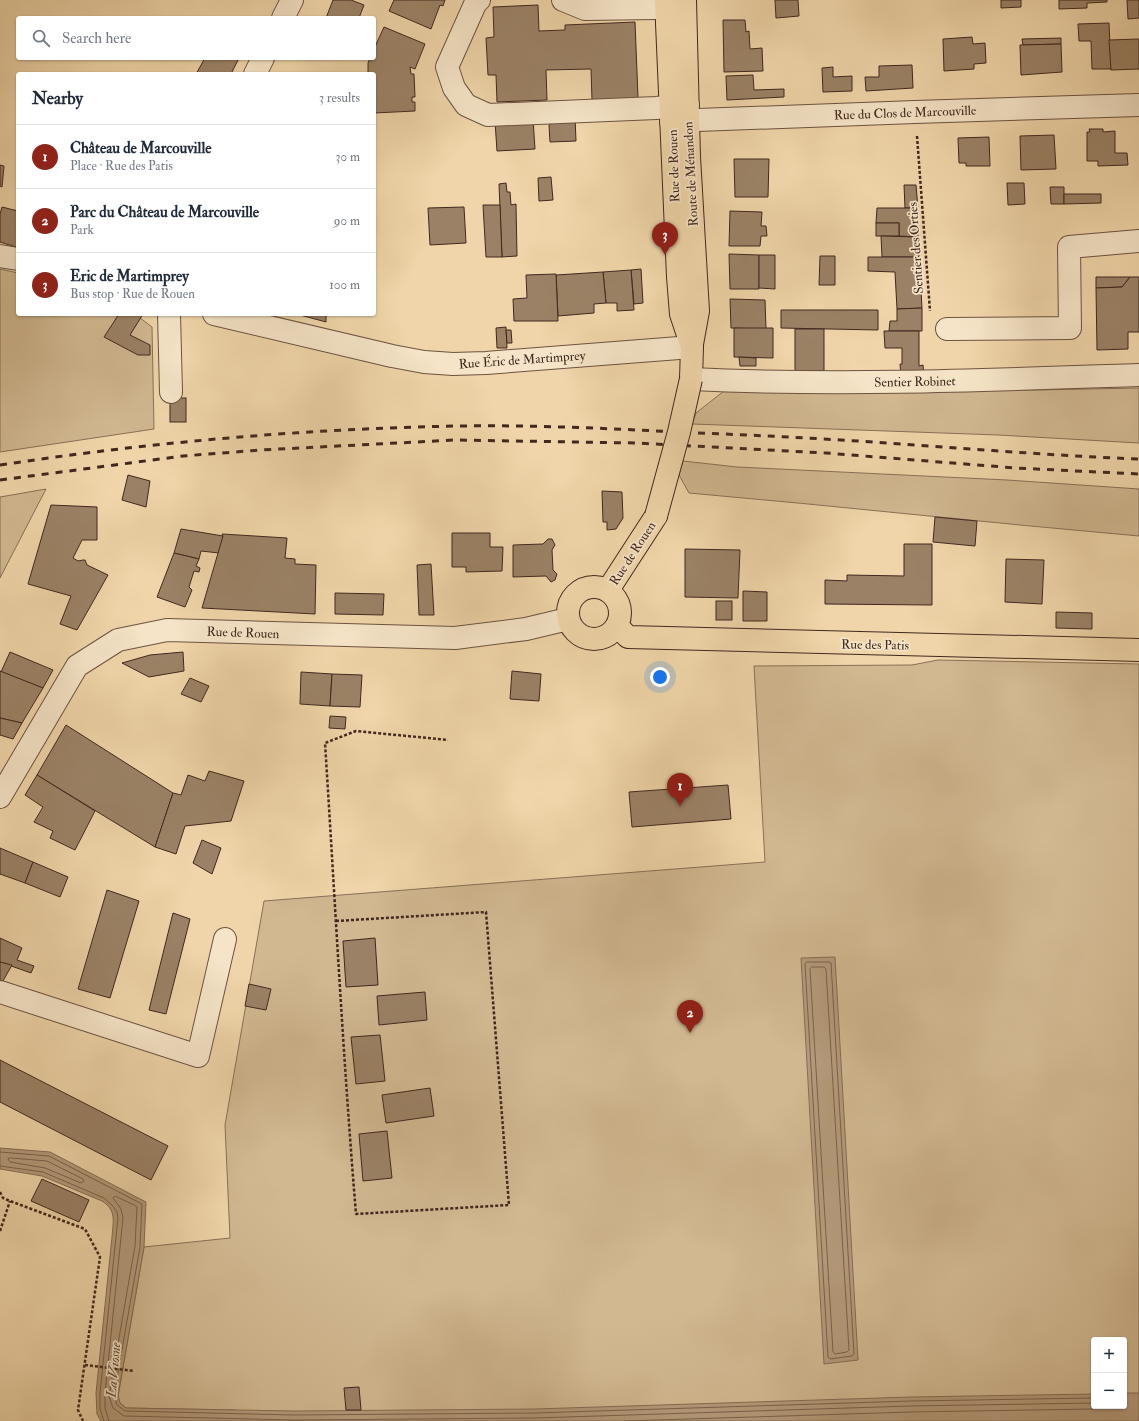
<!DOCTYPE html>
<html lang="en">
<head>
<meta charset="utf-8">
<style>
	:root { --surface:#fff; --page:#f6f6f7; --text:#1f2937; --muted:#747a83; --line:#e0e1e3; --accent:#8f2418 }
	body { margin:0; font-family:"IM FELL Double Pica",serif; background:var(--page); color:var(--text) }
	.controls { position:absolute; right:12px; bottom:12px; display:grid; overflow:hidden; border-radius:4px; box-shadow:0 1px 3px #0004 }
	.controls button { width:36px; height:36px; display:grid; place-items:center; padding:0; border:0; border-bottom:1px solid var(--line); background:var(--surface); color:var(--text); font:20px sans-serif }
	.you { position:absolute; left:660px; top:677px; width:14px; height:14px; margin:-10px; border:3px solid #fff; border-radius:50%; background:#1a73e8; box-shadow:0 0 0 6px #1a73e833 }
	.badge { display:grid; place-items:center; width:26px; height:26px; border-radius:50%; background:var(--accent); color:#fff; font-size:13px; font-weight:700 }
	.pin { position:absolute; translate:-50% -33px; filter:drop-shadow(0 1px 2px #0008) }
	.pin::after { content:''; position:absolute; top:21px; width:14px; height:12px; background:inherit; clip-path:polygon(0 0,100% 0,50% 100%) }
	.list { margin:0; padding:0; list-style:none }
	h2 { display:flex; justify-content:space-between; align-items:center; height:52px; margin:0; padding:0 16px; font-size:17px }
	h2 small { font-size:13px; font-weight:400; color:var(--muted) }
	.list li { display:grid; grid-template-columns:26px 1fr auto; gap:12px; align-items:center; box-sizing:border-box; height:64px; padding:0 16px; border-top:1px solid var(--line) }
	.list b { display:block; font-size:15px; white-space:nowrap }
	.list p { margin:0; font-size:13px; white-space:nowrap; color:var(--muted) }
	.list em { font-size:13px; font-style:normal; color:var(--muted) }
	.icon { flex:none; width:22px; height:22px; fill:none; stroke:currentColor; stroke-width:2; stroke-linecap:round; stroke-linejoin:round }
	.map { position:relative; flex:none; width:1139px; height:1421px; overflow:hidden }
	.search { position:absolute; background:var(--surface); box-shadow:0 1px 3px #0004; left:16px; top:16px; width:360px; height:44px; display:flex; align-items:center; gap:10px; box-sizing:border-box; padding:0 14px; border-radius:4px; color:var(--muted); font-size:15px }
	.panel { position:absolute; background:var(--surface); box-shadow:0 1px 3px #0004; left:16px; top:72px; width:360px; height:244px; border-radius:4px }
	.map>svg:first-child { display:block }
	.green { fill:#d1b891; stroke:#897058; fill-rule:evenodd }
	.water { fill:#b49a7a; stroke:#866c55 }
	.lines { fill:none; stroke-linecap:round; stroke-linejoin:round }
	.shore { stroke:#7a614c; stroke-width:1 }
	.building { fill:#9b8266; stroke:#41281e }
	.minor-casing { stroke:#6c5341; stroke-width:24 }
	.major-casing { stroke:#41281e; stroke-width:24 }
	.path { stroke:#41281e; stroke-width:2.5; stroke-dasharray:3 2; stroke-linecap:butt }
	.minor { stroke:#f5e4c7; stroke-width:22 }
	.major { stroke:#efd5a9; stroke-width:22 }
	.rail { stroke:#41281e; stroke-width:3; stroke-dasharray:7 7; stroke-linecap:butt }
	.major-bridge-casing { stroke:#41281e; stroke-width:24; stroke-linecap:butt }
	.major-bridge { stroke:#efd5a9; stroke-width:22 }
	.labels { text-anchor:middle; stroke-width:3.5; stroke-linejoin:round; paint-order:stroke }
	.street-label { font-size:13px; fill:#41281e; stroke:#f5e4c7 }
	.water-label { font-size:14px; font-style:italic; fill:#644a3a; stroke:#f5e4c7 }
</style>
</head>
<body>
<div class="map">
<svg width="1139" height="1421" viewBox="0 0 1139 1421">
	<rect width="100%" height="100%" fill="#efd5a9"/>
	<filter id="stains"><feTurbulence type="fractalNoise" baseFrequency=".005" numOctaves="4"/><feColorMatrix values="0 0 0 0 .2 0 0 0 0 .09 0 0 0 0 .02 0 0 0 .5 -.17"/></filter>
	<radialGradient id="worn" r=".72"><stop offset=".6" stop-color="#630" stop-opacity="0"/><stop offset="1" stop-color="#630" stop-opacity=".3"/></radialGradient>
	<!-- green -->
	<g class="green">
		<polygon points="0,269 18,273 18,314 135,314 152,327 154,429 0,452"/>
		<polygon points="729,387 1035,390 1139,388 1139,443 998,435 692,424 696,413"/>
		<path d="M683,461l54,6 270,13 132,9v47c-150,-13 -300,-30 -450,-43l-10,-18z"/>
		<polygon points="46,489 0,578 0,497"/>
		<path d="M938,660l201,4v757h-903l-1,-11 -109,-2 -6,-5 -2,-7 26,-149 86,-9 -5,-113 39,-224 501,-39 -11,-196 158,-1zM1094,1340h30v66h-30z"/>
	</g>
	<!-- water -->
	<g class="water">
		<polygon points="835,957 858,1360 824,1364 801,958"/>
		<path d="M0,1148l50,4 96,50 -2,45 -26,149 2,7 6,5 168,3 241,-2 376,-12 183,-3v12h30v-13h15v28h-1038l-4,-7 -1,-21 16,-156c1,-16 5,-26 -10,-36l-60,-25 -42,-7z"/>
	</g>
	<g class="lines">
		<!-- shore -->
		<g class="shore">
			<polygon points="807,962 829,962 831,963 854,1354 852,1356 830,1359 828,1357 805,964"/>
			<polygon points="812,967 824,967 826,969 849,1350 847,1352 835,1354 833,1352 810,969"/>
			<polyline points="0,1152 49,1156 142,1204 140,1247 114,1395 117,1405 125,1411 294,1415 535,1413 911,1401 1094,1398"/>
			<polygon points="11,1158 47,1161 83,1179 84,1181 81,1183 45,1168 10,1162 8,1159"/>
			<polyline points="0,1166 43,1172 104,1198 113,1206 117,1212 118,1218 116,1237 100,1393 100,1409 104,1421"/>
			<polyline points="109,1421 105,1408 105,1393 123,1218 121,1209 113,1198 115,1196 134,1205 137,1207 135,1246 109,1396 113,1408 124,1416 294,1420 535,1418 911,1406 1094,1403"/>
			<polyline points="625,1421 911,1412 1093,1409 1102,1406"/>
		</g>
	</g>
	<!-- building -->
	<g class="building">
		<polygon points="333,0 351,0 364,5 359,18 326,18"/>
		<polygon points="394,0 445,0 443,6 440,5 431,29 389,11"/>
		<polygon points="775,0 798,0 799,16 776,18"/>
		<polygon points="1001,0 1021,0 1021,7 1001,8"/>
		<polygon points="1059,0 1107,0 1107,2 1087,3 1087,8 1059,9"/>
		<polygon points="1127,0 1139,0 1139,18 1128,19"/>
		<polygon points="538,5 539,31 565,30 565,25 635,22 638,98 592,100 591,69 546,70 547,100 497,102 496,75 488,75 486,38 494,37 493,7"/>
		<polygon points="723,20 745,20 746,32 749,31 750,49 762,48 763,71 724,72"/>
		<polygon points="1109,23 1111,69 1092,69 1091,41 1079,41 1078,24"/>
		<polygon points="384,27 425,44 415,69 410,67 411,74 414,74 415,97 412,97 412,102 415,102 415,111 374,113 374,74 368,74 368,63 370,58 374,58 374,49"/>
		<polygon points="972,37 973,44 985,43 986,63 974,64 974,69 944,71 943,39"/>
		<polygon points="1061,38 1061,44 1023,45 1022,39"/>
		<polygon points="1139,39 1139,69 1111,70 1109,40"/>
		<polygon points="1061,44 1062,72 1021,75 1020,45"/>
		<polygon points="205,58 239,58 231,74 196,74"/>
		<polygon points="912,65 913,88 866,91 865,77 879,77 879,66"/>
		<polygon points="833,67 833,77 852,76 852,91 823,92 822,68"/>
		<polygon points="753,75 754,90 784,89 784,97 727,100 726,76"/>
		<polygon points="575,117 576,141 550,142 549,125 560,118"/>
		<polygon points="533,119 535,149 497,151 495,121"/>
		<polygon points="1089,129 1103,129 1103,132 1115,131 1115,153 1127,153 1128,165 1098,166 1098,161 1087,161 1087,132 1090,132"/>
		<polygon points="1054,135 1056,169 1021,170 1020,136"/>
		<polygon points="989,137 990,166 966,166 966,163 959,163 958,138"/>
		<polygon points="734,159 769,159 768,197 735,197"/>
		<polygon points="0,165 4,166 2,187 0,186"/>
		<polygon points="551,177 553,200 539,201 538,178"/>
		<polygon points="506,183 507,192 510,192 511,205 516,204 517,256 502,257 499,184"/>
		<polygon points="1007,183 1024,183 1025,204 1008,205"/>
		<polygon points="904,185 916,185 918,208 905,208"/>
		<polygon points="1050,187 1064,187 1064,204 1051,204"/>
		<polygon points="1064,194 1101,194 1101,203 1064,204"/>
		<polygon points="483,205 500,205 502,257 486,257"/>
		<polygon points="2,207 18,211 18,242 16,247 0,242 0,214"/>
		<polygon points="464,207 466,243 430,245 428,208"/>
		<polygon points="877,208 918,208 918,237 899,236 899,223 876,223"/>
		<polygon points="730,211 762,212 761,226 766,226 767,236 761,236 760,246 729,246"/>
		<rect x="876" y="223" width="23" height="13"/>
		<polygon points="881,236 918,237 919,257 882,257"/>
		<polygon points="729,254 759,255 759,289 730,289"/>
		<polygon points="759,255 775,255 775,289 759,288"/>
		<polygon points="820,256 835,256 835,285 819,285"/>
		<polygon points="868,257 919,257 922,308 897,309 895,272 868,271"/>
		<polygon points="641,269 643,303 634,304 631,270"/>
		<polygon points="631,270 634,310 617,311 617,303 606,303 603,272"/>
		<polygon points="603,272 606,303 594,304 594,313 558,316 556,275"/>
		<polygon points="556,274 558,321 514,321 513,299 527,298 526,275"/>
		<polygon points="1096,277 1130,277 1122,287 1096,288"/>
		<polygon points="1130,277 1139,277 1139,332 1128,332 1128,349 1097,350 1096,288 1122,287"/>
		<polygon points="730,299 765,300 766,329 731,328"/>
		<polygon points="922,308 922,331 889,331 890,321 897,321 897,309"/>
		<polygon points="781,310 878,310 878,330 781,328"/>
		<polygon points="119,314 143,314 130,335 150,345 150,355 138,355 104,337"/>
		<polygon points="300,314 326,314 326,322 300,315"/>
		<polygon points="506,327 507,348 497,348 496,328"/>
		<polygon points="734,328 773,328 773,358 734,357"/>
		<rect x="795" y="329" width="29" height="42"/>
		<polygon points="506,330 511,330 512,343 507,343"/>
		<polygon points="884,331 919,331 919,366 923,365 924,376 901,376 900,364 902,364 902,348 885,348"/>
		<polygon points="739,357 756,358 756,366 740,366"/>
		<rect x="170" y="398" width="16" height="24"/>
		<polygon points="128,475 150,481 146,507 122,500"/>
		<polygon points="602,491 622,492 623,518 616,529 607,530 607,522 603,522"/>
		<polygon points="51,505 97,507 97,540 82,540 73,558 78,561 83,560 85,560 87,565 108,575 77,630 60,624 71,596 28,584"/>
		<polygon points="935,517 977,521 975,546 933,542"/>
		<polygon points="181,529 223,536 219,553 201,551 199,559 174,553"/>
		<polygon points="452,533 490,533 490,547 503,547 502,571 466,572 466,567 452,567"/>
		<polygon points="222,534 287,538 285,558 295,559 295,564 316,565 315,614 202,608 223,536"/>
		<polygon points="548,539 552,539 555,545 552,550 553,570 557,574 555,580 551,582 546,576 513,577 513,545 543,544"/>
		<polygon points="904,544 932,544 932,605 825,604 825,580 847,581 847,575 904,576"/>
		<polygon points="685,549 740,550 738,598 685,597"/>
		<polygon points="174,553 199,559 196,566 200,568 199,572 194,571 189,587 192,590 185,607 157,597"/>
		<polygon points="1006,559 1044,560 1042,604 1005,602"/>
		<polygon points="431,564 434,615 419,615 417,565"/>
		<polygon points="743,591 767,592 767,621 743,621"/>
		<polygon points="335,593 384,594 383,615 335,614"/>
		<rect x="716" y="601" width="16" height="19"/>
		<polygon points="1056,612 1092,613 1092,629 1056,628"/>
		<polygon points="10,652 53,670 43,688 1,672"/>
		<polygon points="183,652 184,671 149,677 122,663 150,655"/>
		<polygon points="0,671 43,688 22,723 0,718"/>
		<polygon points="512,671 541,674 539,701 510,699"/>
		<polygon points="301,672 332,674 330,706 300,704"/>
		<polygon points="332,674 362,675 360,707 330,706"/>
		<polygon points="190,678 209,686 201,702 181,694"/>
		<polygon points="330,716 346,717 345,729 329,728"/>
		<polygon points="0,718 22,723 13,739 0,735"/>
		<polygon points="66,725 173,793 155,847 37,775"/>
		<polygon points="209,771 244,781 231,821 185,826 176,854 155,847 173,793 181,795 188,775 205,781"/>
		<polygon points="37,775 95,811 75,850 50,838 53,831 34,822 43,807 25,795"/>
		<polygon points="728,785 731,819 632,827 629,792"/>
		<polygon points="202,840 221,848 212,874 193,863"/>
		<polygon points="0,848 33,862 25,883 0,874"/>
		<polygon points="33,862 68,877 60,897 25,883"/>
		<polygon points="107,890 139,901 110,998 78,989"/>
		<polygon points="173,913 190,919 166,1014 149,1010"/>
		<polygon points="0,938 22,948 17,960 34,966 31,973 0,962"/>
		<polygon points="375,938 378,985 346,987 343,941"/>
		<polygon points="0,962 12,965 0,986"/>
		<polygon points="249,984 271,989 266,1010 245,1006"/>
		<polygon points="425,992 427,1020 379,1025 377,996"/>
		<polygon points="380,1035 385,1081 356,1084 351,1037"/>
		<polygon points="0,1060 168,1146 151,1180 0,1102"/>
		<polygon points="430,1088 434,1116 386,1123 382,1095"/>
		<polygon points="387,1131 392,1178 363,1181 359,1134"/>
		<polygon points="42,1179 89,1200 79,1222 31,1201"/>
		<polygon points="359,1387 361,1410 346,1410 344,1388"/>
	</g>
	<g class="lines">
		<!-- minor casing -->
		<g class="minor-casing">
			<g id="minor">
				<polyline points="479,0 476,2 447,67 454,88 466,105 488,115 656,108 688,105"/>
				<polyline points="563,0 585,9 656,8 684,7"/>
				<polyline points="283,18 292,0"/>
				<polyline points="255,74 263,58"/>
				<polyline points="671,121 915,112 1139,105"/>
				<polyline points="0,256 18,259"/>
				<polyline points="169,314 171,392"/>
				<polyline points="214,314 392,356 424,362 453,364 486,363 692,347"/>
				<polyline points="947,329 1070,328 1069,247 1139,241"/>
				<path d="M691,379c150,7 299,1 448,-4"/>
				<polyline points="0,797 77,666 118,640 167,630 455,638 526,629 568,619"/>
				<polyline points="0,992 198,1056 225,939"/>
			</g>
		</g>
		<!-- major casing -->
		<g class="major-casing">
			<g id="major">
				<polyline points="666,0 678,277 681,314 692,347 691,379"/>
				<polyline points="685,0 689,157 698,311 692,344"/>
				<circle cx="594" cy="613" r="26"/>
				<polyline points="608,590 656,516"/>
				<polyline points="617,626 628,637 1139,650"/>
			</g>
		</g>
		<!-- path -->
		<g class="path">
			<polyline points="917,136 930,311"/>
			<path d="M336,921l150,-9 23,293 -153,9c-13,-157 -21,-314 -31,-471l31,-12 92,9"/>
			<polyline points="0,1192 3,1198 10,1201 85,1229 100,1257 78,1410 83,1421"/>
			<polyline points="0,1231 10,1201"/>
			<polyline points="85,1365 134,1371"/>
		</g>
		<!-- minor -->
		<use href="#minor" class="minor"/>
		<!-- major -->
		<use href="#major" class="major"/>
		<!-- rail -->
		<g class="rail">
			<path d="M0,465c152,-23 304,-36 457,-39 73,-1 146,2 218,6 50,2 99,4 149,7 105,6 210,16 315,20"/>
			<polyline points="0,480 183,456 261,450 455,440 636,443 826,453 1016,468 1139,474"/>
		</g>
		<!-- major-bridge casing -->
		<g class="major-bridge-casing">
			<polyline id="major-bridge" points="656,516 679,432 691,379"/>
		</g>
		<!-- major-bridge -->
		<use href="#major-bridge" class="major-bridge"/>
	</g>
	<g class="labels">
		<!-- street labels -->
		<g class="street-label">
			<text transform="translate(905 112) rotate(-2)" y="5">Rue du Clos de Marcouville</text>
			<text transform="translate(673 166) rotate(-92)" y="5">Rue de Rouen</text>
			<text transform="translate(690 174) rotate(-93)" y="5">Route de Ménandon</text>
			<text transform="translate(915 248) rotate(-94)" y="5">Sentier des Orties</text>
			<text transform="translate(522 359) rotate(-4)" y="5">Rue Éric de Martimprey</text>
			<text transform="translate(915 381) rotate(-1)" y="5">Sentier Robinet</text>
			<text transform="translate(632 553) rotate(-57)" y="5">Rue de Rouen</text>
			<text transform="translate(243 632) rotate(2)" y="5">Rue de Rouen</text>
			<text transform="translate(875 644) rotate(1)" y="5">Rue des Patis</text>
		</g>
		<!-- water labels -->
		<g class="water-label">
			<text transform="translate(113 1370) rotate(-85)" y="5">La Viosne</text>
		</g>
	</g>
	<rect width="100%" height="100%" filter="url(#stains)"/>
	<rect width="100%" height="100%" fill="url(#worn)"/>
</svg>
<div class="controls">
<button>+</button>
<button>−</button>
</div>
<div class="you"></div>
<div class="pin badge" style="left:680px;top:806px">1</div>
<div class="pin badge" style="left:690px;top:1033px">2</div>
<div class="pin badge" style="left:665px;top:255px">3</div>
<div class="search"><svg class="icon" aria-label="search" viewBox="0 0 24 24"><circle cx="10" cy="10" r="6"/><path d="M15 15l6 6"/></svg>Search here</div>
<section class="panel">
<h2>Nearby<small>3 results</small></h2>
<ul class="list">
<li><span class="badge">1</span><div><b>Château de Marcouville</b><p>Place · Rue des Patis</p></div><em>30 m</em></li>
<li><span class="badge">2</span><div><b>Parc du Château de Marcouville</b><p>Park</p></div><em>90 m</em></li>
<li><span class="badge">3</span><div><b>Eric de Martimprey</b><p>Bus stop · Rue de Rouen</p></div><em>100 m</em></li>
</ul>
</section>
</div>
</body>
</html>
